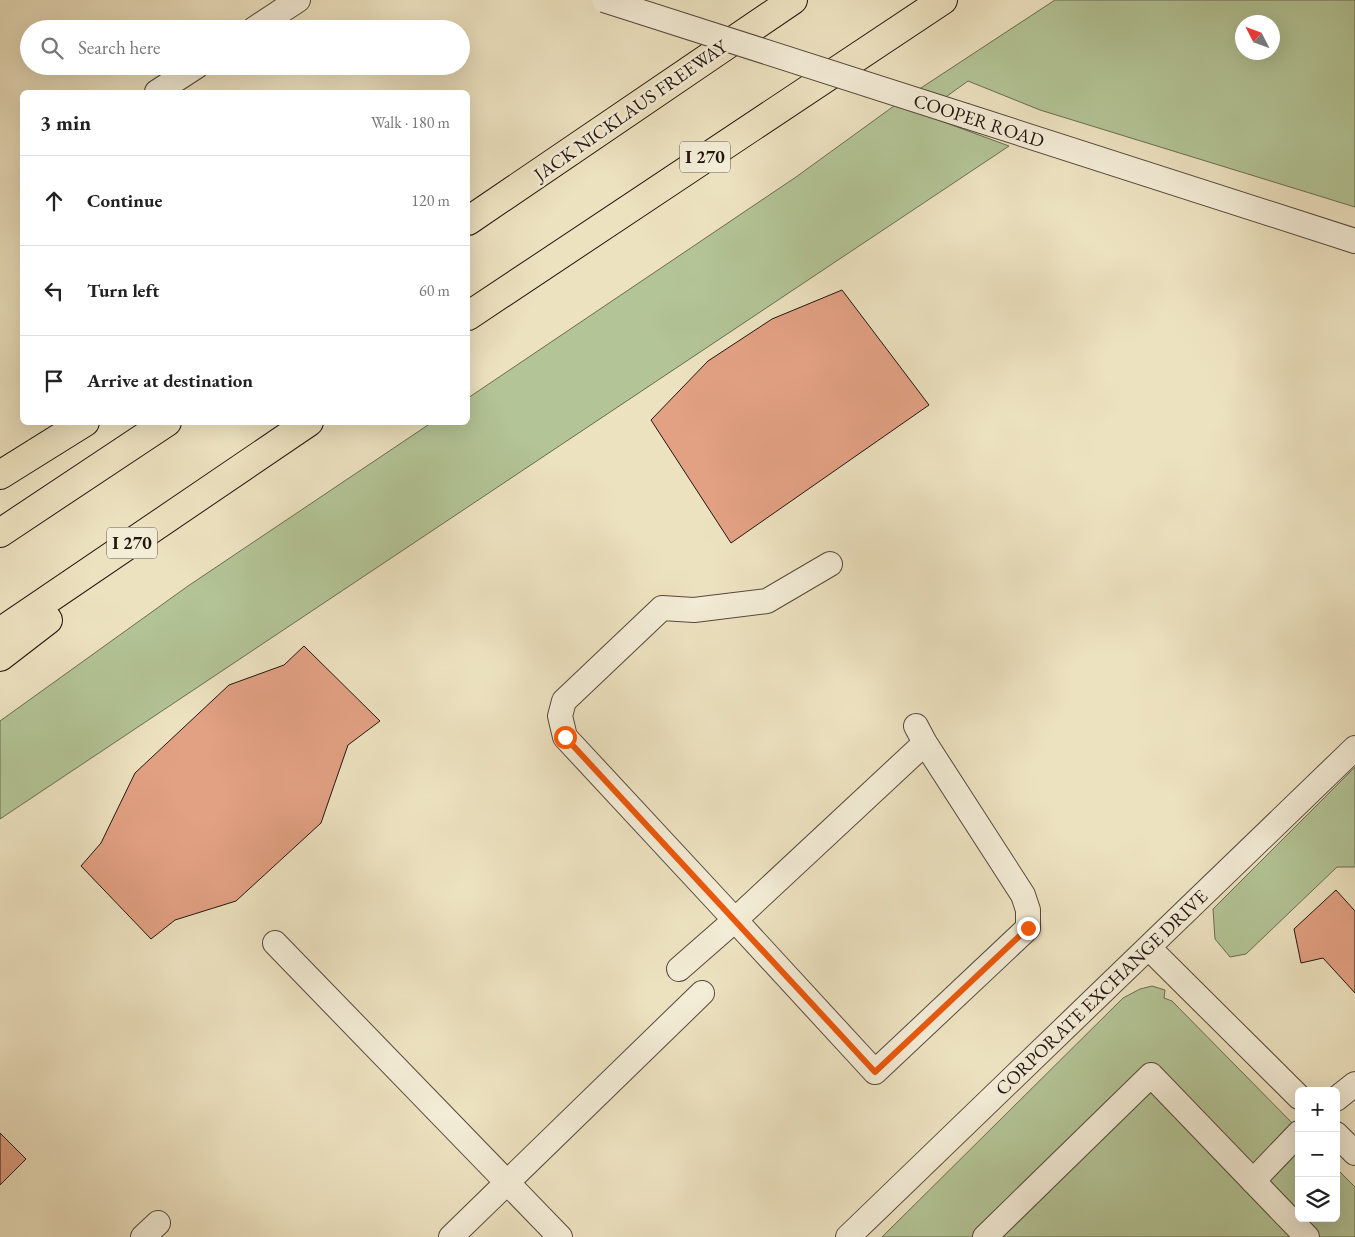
<!DOCTYPE html>
<html lang="en">
<head>
<meta charset="utf-8">
<style>
	:root { --surface:#fff; --page:#f6f6f6; --text:#222; --muted:#767676; --line:#e0e0e0 }
	body { margin:0; font-family:"EB Garamond",serif; background:var(--page); color:var(--text) }
	.controls { position:absolute; right:15px; bottom:15px; display:grid; overflow:hidden; border-radius:8px; box-shadow:0 5px 20px #0002 }
	.controls button { width:45px; height:45px; display:grid; place-items:center; padding:0; border:0; border-bottom:1px solid var(--line); background:var(--surface); color:var(--text); font:25px sans-serif }
	.compass { position:absolute; left:1235px; top:15px; width:45px; height:45px; border-radius:50%; background:var(--surface); box-shadow:0 5px 20px #0002; rotate:312deg }
	.stop { position:absolute; width:15px; height:15px; margin:-11px; border:4px solid #ea580c; border-radius:50%; background:#fff }
	.stop.end { background:#ea580c; border-color:#fff; box-shadow:0 1px 5px #0008 }
	.list { margin:0; padding:0; list-style:none }
	h2 { display:flex; justify-content:space-between; align-items:center; height:65px; margin:0; padding:0 20px; font-size:21px }
	h2 small { font-size:16px; font-weight:400; color:var(--muted) }
	.list li { display:grid; grid-template-columns:32px 1fr auto; gap:15px; align-items:center; box-sizing:border-box; height:90px; padding:0 20px; border-top:1px solid var(--line) }
	.list b { display:block; font-size:19px; white-space:nowrap }
	.list em { font-size:16px; font-style:normal; color:var(--muted) }
	.icon { flex:none; width:28px; height:28px; fill:none; stroke:currentColor; stroke-width:2; stroke-linecap:round; stroke-linejoin:round }
	.map { position:relative; flex:none; width:1355px; height:1237px; overflow:hidden }
	.search { position:absolute; background:var(--surface); box-shadow:0 5px 20px #0002; left:20px; top:20px; width:450px; height:55px; display:flex; align-items:center; gap:12px; box-sizing:border-box; padding:0 18px; border-radius:28px; color:var(--muted); font-size:19px }
	.panel { position:absolute; background:var(--surface); box-shadow:0 5px 20px #0002; left:20px; top:90px; width:450px; height:335px; border-radius:8px }
	.map>svg:first-child { display:block }
	.green { fill:#b3c496; stroke:#6b6c53; fill-rule:evenodd }
	.building { fill:#e2a183; stroke:#231510 }
	.lines { fill:none; stroke-linecap:round; stroke-linejoin:round }
	.minor-casing { stroke:#56483c; stroke-width:26 }
	.highway-casing { stroke:#231510; stroke-width:30 }
	.minor { stroke:#f3ecd6; stroke-width:24 }
	.highway { stroke:#ede2c0; stroke-width:28 }
	.minor-bridge-casing { stroke:#56483c; stroke-width:26; stroke-linecap:butt }
	.minor-bridge { stroke:#f3ecd6; stroke-width:24 }
	.route { stroke:#ea580c; stroke-width:6 }
	.labels { text-anchor:middle; stroke-width:5; stroke-linejoin:round; paint-order:stroke }
	.shield { fill:#f3ecd6; stroke:#61564b; stroke-width:1 }
	.shield-label { font-size:18px; font-weight:bold; fill:#231510 }
	.street-label { font-size:19px; fill:#231510; stroke:#f3ecd6 }
</style>
</head>
<body>
<div class="map">
<svg width="1355" height="1237" viewBox="0 0 1355 1237">
	<rect width="100%" height="100%" fill="#ede2c0"/>
	<filter id="stains"><feTurbulence type="fractalNoise" baseFrequency=".004" numOctaves="4"/><feColorMatrix values="0 0 0 0 .2 0 0 0 0 .09 0 0 0 0 .02 0 0 0 .5 -.17"/></filter>
	<radialGradient id="worn" r=".72"><stop offset=".6" stop-color="#630" stop-opacity="0"/><stop offset="1" stop-color="#630" stop-opacity=".3"/></radialGradient>
	<!-- green -->
	<g class="green">
		<path d="M1055,0h300v207l-315,-97 -72,-29 -46,33 87,32 -1009,673v-98l188,-135 243,-163 37,-1v-24l328,-221 102,-74zM1242,22h30v30h-30z"/>
		<polygon points="1355,767 1355,867 1337,867 1246,954 1230,957 1215,939 1213,909"/>
		<polygon points="1152,986 1165,990 1164,998 1172,1001 1299,1130 1299,1218 1336,1218 1336,1168 1355,1187 1355,1237 882,1237 1123,998 1140,989"/>
	</g>
	<!-- building -->
	<g class="building">
		<polygon points="842,290 929,405 731,543 651,420 708,361 772,319"/>
		<polygon points="304,646 380,721 348,745 321,823 236,901 175,920 151,939 81,866 101,843 135,773 229,685 284,665"/>
		<polygon points="1336,890 1355,911 1355,993 1323,958 1301,963 1294,929"/>
		<polygon points="0,1133 26,1159 0,1185"/>
	</g>
	<g class="lines">
		<!-- minor casing -->
		<g class="minor-casing">
			<g id="minor">
				<polyline points="254,29 298,0"/>
				<polyline points="157,92 197,66"/>
				<polyline points="966,116 1355,241"/>
				<polyline points="916,726 925,743 1023,895 1028,910 1028,928 875,1072 735,920 925,743"/>
				<polyline points="275,943 560,1237"/>
				<polyline points="1149,948 1299,1097"/>
				<polyline points="679,969 735,920 565,737 560,716 564,701 662,608 694,610 767,601 830,564"/>
				<polyline points="1336,1099 1355,1084"/>
				<polyline points="1336,1134 1355,1153"/>
				<polyline points="1253,1181 1299,1133"/>
				<polyline points="143,1237 158,1223"/>
				<polyline points="451,1237 702,993"/>
				<polyline points="848,1237 1355,748"/>
				<polyline points="985,1237 1151,1075 1307,1237"/>
			</g>
		</g>
		<!-- highway casing -->
		<g class="highway-casing">
			<g id="highway">
				<polyline points="468,221 793,0"/>
				<polyline points="468,316 943,0"/>
				<polyline points="0,475 85,422"/>
				<polyline points="0,533 167,422"/>
				<polyline points="0,632 309,422"/>
				<polyline points="0,657 48,620"/>
			</g>
		</g>
		<!-- minor -->
		<use href="#minor" class="minor"/>
		<!-- highway -->
		<use href="#highway" class="highway"/>
		<!-- minor-bridge casing -->
		<g class="minor-bridge-casing">
			<polyline id="minor-bridge" points="604,0 966,116"/>
		</g>
		<!-- minor-bridge -->
		<use href="#minor-bridge" class="minor-bridge"/>
	</g>
	<g class="lines">
		<!-- route -->
		<polyline class="route" points="565,737 875,1072 1028,928"/>
	</g>
	<g class="labels">
		<!-- shield labels -->
		<g class="shield">
			<rect x="680" y="141.5" width="50" height="31" rx="4"/>
			<rect x="107" y="527.5" width="50" height="31" rx="4"/>
		</g>
		<g class="shield-label">
			<text x="705" y="163">I 270</text>
			<text x="132" y="549">I 270</text>
		</g>
		<!-- street labels -->
		<g class="street-label">
			<text transform="translate(630 110) rotate(-35)" y="7">JACK NICKLAUS FREEWAY</text>
			<text transform="translate(979 120) rotate(18)" y="7">COOPER ROAD</text>
			<text transform="translate(1101 992) rotate(-44)" y="7">CORPORATE EXCHANGE DRIVE</text>
		</g>
	</g>
	<rect width="100%" height="100%" filter="url(#stains)"/>
	<rect width="100%" height="100%" fill="url(#worn)"/>
</svg>
<div class="controls">
<button>+</button>
<button>−</button>
<button><svg class="icon" aria-label="layers" viewBox="0 0 24 24"><path d="M12 4l9 5-9 5-9-5zM3 14l9 5 9-5"/></svg></button>
</div>
<svg class="compass" viewBox="-18 -18 36 36"><path d="M0-13l5 13h-10z" fill="#e53935"/><path d="M0 13l5-13h-10z" fill="#767676"/></svg>
<div class="stop" style="left:565px;top:737px"></div>
<div class="stop end" style="left:1028px;top:928px"></div>
<div class="search"><svg class="icon" aria-label="search" viewBox="0 0 24 24"><circle cx="10" cy="10" r="6"/><path d="M15 15l6 6"/></svg>Search here</div>
<section class="panel">
<h2>3 min<small>Walk · 180 m</small></h2>
<ul class="list">
<li><svg class="icon" aria-label="ahead" viewBox="0 0 24 24"><path d="M12 20V5M6 11l6-6 6 6"/></svg><div><b>Continue</b></div><em>120 m</em></li>
<li><svg class="icon" aria-label="left" viewBox="0 0 24 24"><path d="M17 20v-9H6M10 6l-5 5 5 5"/></svg><div><b>Turn left</b></div><em>60 m</em></li>
<li><svg class="icon" aria-label="arrive" viewBox="0 0 24 24"><path d="M6 21V4h12l-3 4 3 4H6"/></svg><div><b>Arrive at destination</b></div></li>
</ul>
</section>
</div>
</body>
</html>
